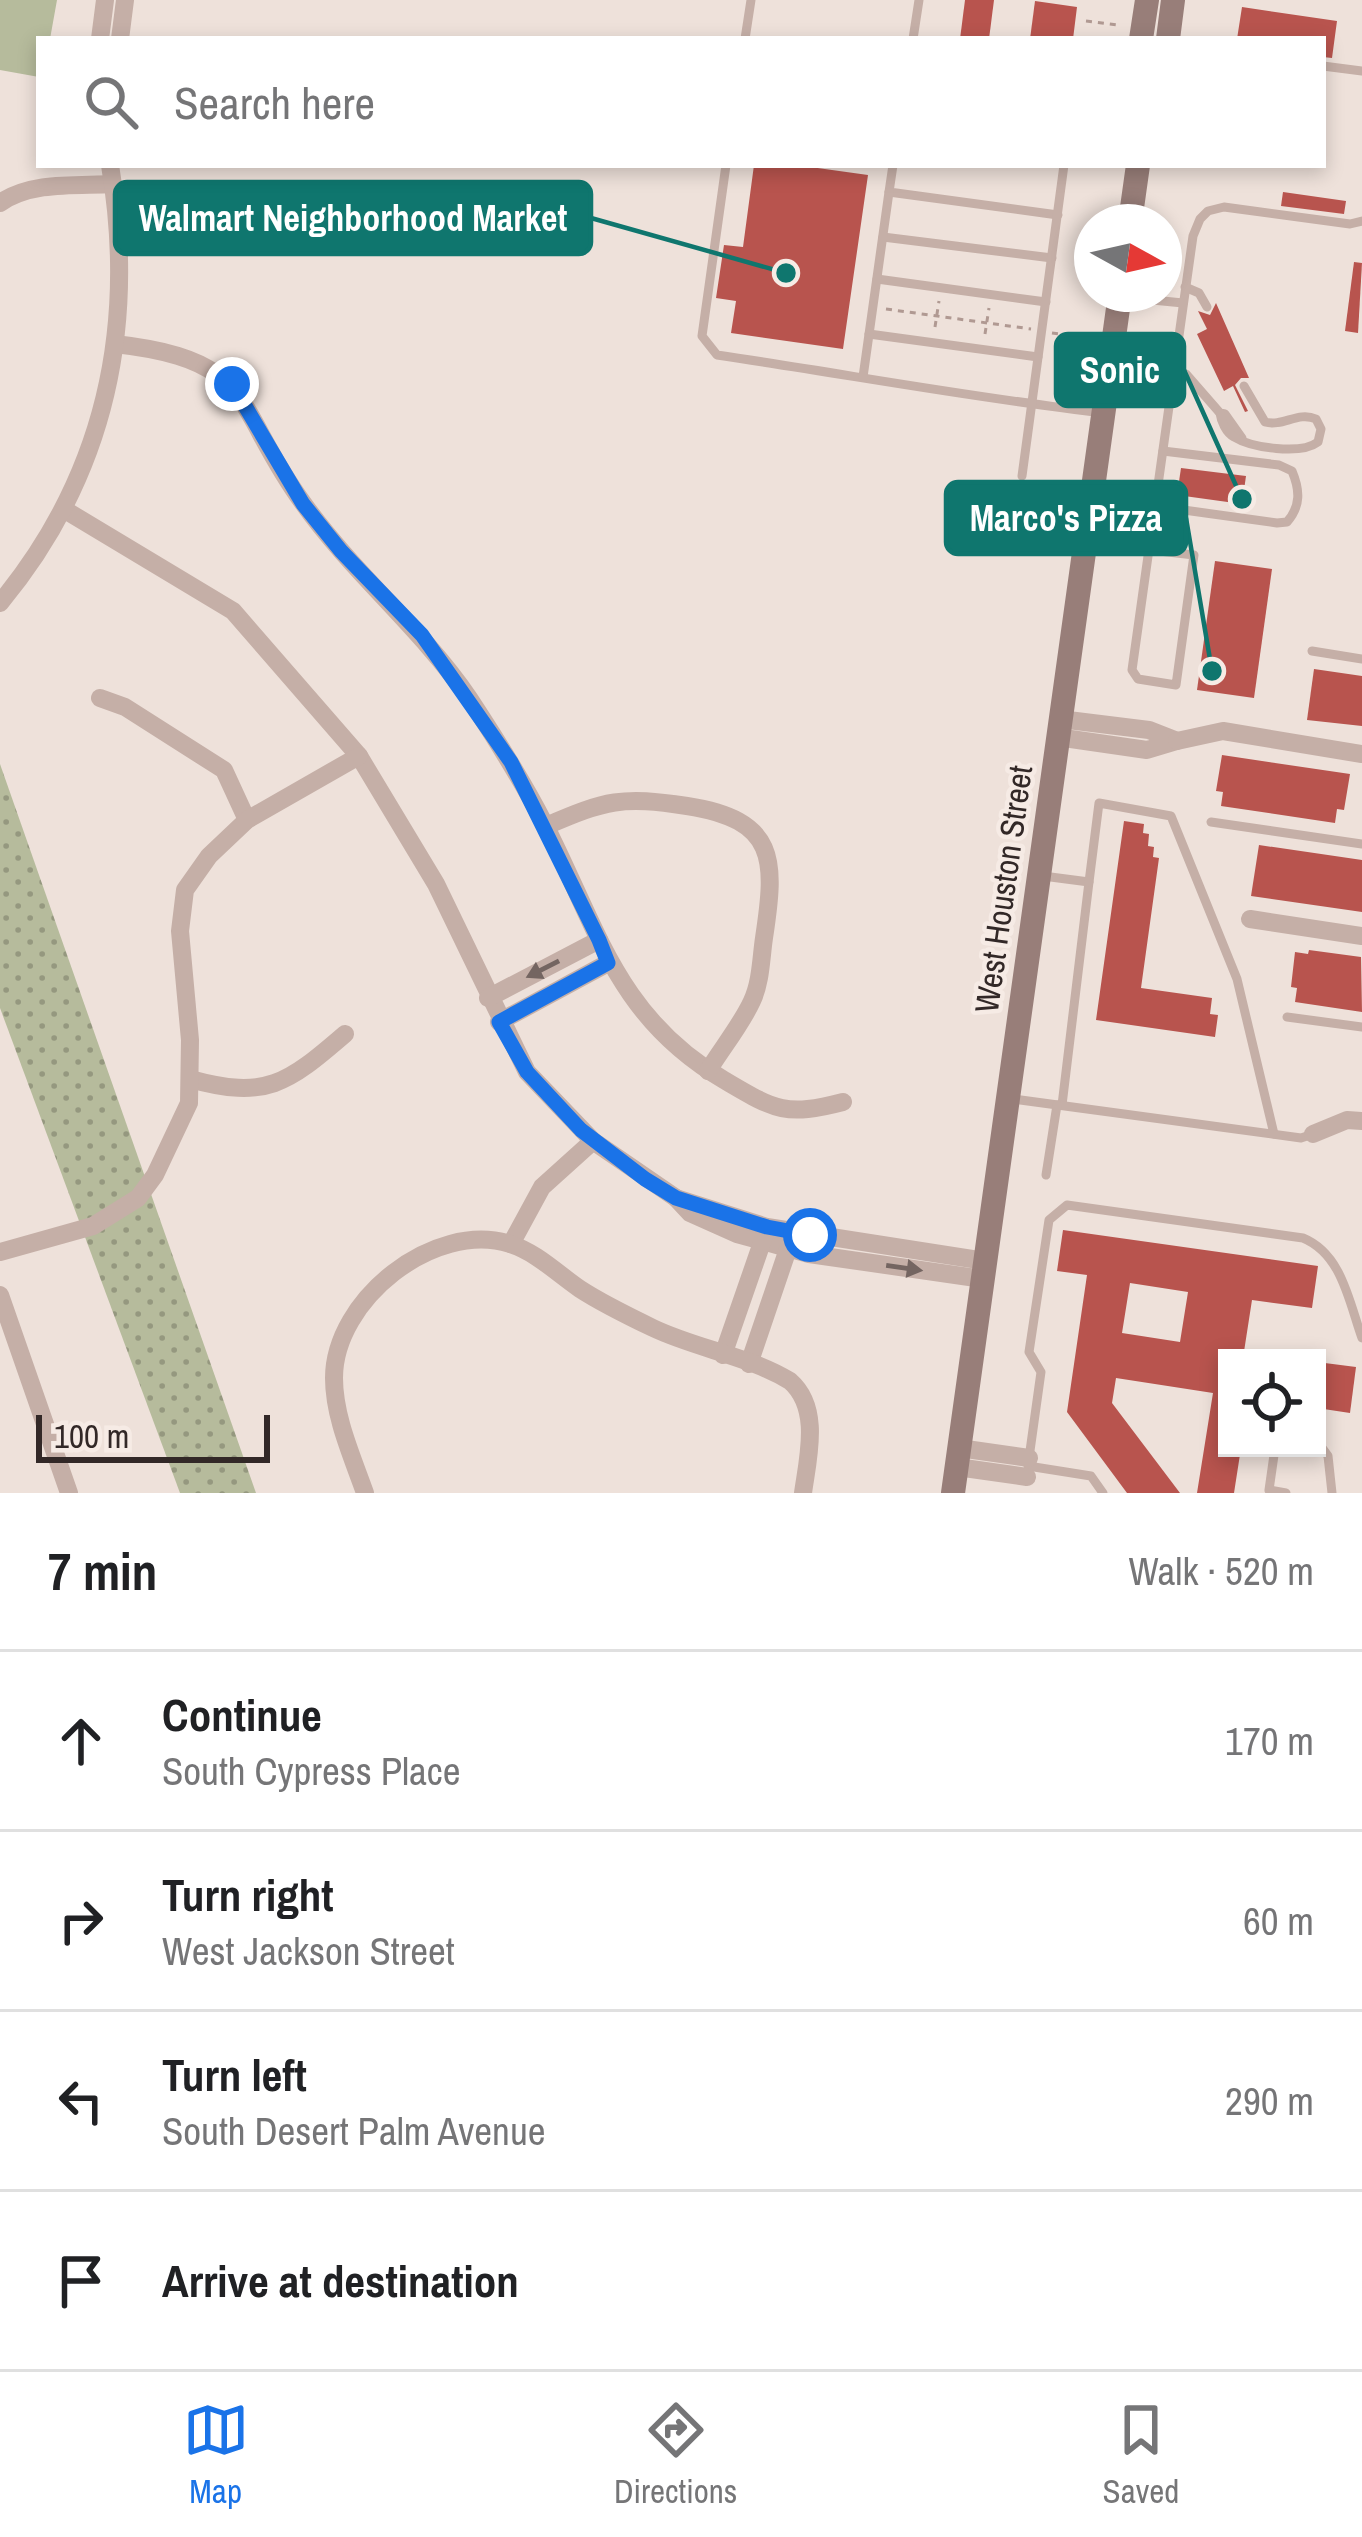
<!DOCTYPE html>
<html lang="en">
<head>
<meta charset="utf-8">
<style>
	:root { --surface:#fff; --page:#f6f6f6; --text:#202124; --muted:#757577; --line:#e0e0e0; --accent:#1a73e8 }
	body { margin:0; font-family:"Archivo Narrow",sans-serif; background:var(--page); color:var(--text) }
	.controls { position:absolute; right:36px; bottom:36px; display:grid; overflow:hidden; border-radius:0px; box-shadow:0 6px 18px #0003 }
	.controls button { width:108px; height:108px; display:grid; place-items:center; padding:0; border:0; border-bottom:3px solid var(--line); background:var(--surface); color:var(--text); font:60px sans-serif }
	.compass { position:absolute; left:1074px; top:204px; width:108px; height:108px; border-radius:50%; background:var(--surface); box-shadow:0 6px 18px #0003; rotate:98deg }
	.scale { position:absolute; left:36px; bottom:30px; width:234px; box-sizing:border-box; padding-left:12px; border:6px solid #322827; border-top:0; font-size:33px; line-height:42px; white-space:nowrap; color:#322827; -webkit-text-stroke:9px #f6ebe5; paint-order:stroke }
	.stop { position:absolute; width:36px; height:36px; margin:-27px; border:9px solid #1a73e8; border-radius:50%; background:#fff }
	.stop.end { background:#1a73e8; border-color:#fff; box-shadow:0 3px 12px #0008 }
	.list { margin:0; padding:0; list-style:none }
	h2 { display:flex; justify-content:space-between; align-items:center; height:156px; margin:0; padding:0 48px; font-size:51px }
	h2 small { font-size:39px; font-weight:400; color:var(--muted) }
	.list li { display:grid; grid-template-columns:78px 1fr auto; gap:36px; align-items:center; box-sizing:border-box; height:180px; padding:0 48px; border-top:3px solid var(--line) }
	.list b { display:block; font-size:45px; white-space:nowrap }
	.list p { margin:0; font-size:39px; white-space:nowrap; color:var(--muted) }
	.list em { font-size:39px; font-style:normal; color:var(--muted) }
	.icon { flex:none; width:66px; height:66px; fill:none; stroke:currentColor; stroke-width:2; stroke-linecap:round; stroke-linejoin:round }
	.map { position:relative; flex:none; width:1362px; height:1493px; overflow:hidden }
	.search { position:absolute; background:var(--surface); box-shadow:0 6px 18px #0003; left:36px; right:36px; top:36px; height:132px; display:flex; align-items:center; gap:30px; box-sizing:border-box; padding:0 42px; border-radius:0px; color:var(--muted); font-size:45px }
	.sheet { height:876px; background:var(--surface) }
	nav { display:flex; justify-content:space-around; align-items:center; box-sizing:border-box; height:168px; border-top:3px solid var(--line); background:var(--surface); font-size:33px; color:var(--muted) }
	nav a { display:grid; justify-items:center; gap:6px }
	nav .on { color:var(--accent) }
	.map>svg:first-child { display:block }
	.grass { fill:url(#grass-dots) }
	.pitch { fill:#b6bb9c }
	.building { fill:#b8544e; fill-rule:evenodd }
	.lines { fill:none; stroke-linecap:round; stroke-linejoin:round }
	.path { stroke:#b09992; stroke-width:3; stroke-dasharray:6 6; stroke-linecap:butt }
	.lane { stroke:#c5afa7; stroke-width:9 }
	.street { stroke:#c5afa7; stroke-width:18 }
	.secondary { stroke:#987e79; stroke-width:24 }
	.oneway { fill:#746561 }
	.route { stroke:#1a73e8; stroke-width:15 }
	.labels { text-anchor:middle; stroke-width:9; stroke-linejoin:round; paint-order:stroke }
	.street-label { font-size:33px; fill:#322827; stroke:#f6ebe5 }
	.leader { fill:none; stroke:#0f766e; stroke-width:4.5 }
	.callout-dot { fill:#0f766e; stroke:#f6ebe5; stroke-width:4.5 }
	.callout { fill:#0f766e; stroke:#0f766e; stroke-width:4.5 }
	.callout-label { font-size:36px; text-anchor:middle; font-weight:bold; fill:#fff }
</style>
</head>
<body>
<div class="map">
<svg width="1362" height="1493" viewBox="0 0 1362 1493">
	<defs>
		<pattern id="grass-dots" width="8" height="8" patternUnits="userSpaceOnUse" patternTransform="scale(3)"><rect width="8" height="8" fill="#b6bb9c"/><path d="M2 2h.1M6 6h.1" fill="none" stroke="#95987f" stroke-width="1.8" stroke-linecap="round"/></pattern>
	</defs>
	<rect width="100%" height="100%" fill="#eee1da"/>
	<!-- grass -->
	<polygon class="grass" points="0,764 256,1493 180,1493 0,1008"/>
	<!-- pitch -->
	<polygon class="pitch" points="0,0 57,0 50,39 39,39 39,77 0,70"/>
	<!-- building -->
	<g class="building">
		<polygon points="965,0 994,0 989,39 960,39"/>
		<polygon points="1035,1 1077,7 1073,39 1030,39"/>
		<polygon points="1242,7 1337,21 1332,58 1323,57 1323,39 1237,39"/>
		<polygon points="754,165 796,165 868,175 843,349 731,333 736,301 716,298 724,245 743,247"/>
		<polygon points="1283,192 1346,201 1344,214 1281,206"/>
		<polygon points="1354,262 1362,263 1358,333 1345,331"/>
		<polygon points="1216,303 1249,378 1241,378 1235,385 1248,411 1245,412 1233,386 1224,391 1197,334 1207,329 1198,311 1210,315"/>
		<polygon points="1181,468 1246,476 1242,504 1177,495"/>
		<polygon points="1215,561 1272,569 1254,698 1197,690"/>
		<polygon points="1314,669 1362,676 1362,726 1307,720"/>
		<polygon points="1222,755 1350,774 1344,810 1337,809 1335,823 1221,806 1223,792 1216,791"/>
		<polygon points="1124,821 1144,824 1143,833 1149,834 1148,846 1154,847 1153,857 1159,858 1141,988 1212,998 1210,1014 1218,1015 1215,1037 1096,1020"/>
		<polygon points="1259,845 1362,860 1362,912 1251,896"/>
		<polygon points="1309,950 1361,957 1362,1012 1295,1002 1297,988 1291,987 1295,952 1308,954"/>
		<path d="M1063,1230l255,36 -6,42 -60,-8 -9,58h-16v90h14l-7,45h-37l16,-100 -97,-15 -4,25 68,90h-53l-60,-81 20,-137 -30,-4zM1130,1283l58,9 -8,50 -58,-9z"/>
		<polygon points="1317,1362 1356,1367 1350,1413 1317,1408"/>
	</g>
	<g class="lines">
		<!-- path -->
		<g class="path">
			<polyline points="1086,21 1117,25"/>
			<polyline points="886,309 1031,329"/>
			<polyline points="935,327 939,301"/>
			<polyline points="1052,333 1080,337"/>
			<polyline points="985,334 989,308"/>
		</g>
		<!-- lane -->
		<g class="lane">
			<polyline points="745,39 751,0"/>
			<polyline points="913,39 919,0"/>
			<polyline points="1323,66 1362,71"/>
			<path d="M726,165l-24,171 15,19c129,19 257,43 387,58"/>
			<polyline points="893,165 889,192 1058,215"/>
			<polyline points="883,237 1052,258"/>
			<polyline points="877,279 1046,302"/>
			<polyline points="1185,287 1199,293 1207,307"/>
			<polyline points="1122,297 1183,303"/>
			<polyline points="869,334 1038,357"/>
			<polyline points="1174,371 1186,374 1220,413 1225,414 1242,438"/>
			<polyline points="863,377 889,192"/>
			<path d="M1220,413c1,8 6,20 14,24 18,11 67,18 84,5l3,-13 -5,-10c-18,-8 -33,8 -51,3l-21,-36"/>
			<polyline points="1022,476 1064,165"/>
			<path d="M1155,506l122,17 10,-1c14,-16 13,-32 5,-51l-13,-6 -116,-14"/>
			<polyline points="1090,543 1194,555 1176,685 1138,679 1132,670 1193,236 1200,219 1208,211 1224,207 1350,224 1362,221"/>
			<polyline points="1312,651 1362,659"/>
			<polyline points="1211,822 1362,844"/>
			<polyline points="1043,876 1089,882 1062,1105"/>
			<polyline points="1089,882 1099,803 1171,816 1237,979 1274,1134"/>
			<polyline points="1287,1017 1362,1027"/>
			<polyline points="1013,1099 1301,1138 1313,1134"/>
			<polyline points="1046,1175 1057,1105"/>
			<polyline points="1317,1441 1328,1456 1332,1493"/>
			<polyline points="1275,1448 1269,1490 1286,1493"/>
			<path d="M1029,1458l12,-86 -12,-20 20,-132 18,-15 236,33c39,16 46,64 59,100"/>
			<polyline points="1028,1466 1091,1476 1103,1493"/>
		</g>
		<!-- street -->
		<g class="street">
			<polyline points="100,39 105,0"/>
			<polyline points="120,39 125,0"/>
			<path d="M0,203c32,-22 77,-17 113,-19"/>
			<path d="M115,344c143,16 117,62 188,159 50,70 117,124 166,195 27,41 53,82 75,125 53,103 72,194 180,257 51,30 61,37 119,22"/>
			<polyline points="65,510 233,611 359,756 436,884 527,1072 593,1141 676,1198 690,1213 737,1234 809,1254 983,1279"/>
			<path d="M0,603c106,-128 137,-275 110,-438"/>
			<polyline points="100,698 125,707 224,770 247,820"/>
			<polyline points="1057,737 1147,750 1177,741 1149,730 1060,719"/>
			<polyline points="1177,741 1223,731 1362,754"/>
			<path d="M546,826c60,-26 76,-30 141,-20 90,14 89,53 77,132 -3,20 -3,44 -12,63 -11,24 -30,47 -44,70"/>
			<polyline points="1250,919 1362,936"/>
			<polyline points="488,998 599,940"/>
			<polyline points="499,1022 608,963"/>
			<path d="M190,1079c76,21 97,5 155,-45"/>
			<polyline points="1313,1134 1347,1120 1362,1121"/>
			<polyline points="676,1198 767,1227 985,1261"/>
			<polyline points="511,1244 542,1187 593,1141"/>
			<polyline points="0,1252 93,1226 138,1198 155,1175 189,1103 190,1040 180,931 185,890 209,856 247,820 359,756"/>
			<polyline points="0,1295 69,1493"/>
			<polyline points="723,1355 766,1231"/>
			<polyline points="749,1364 788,1249"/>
			<polyline points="959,1448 1029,1458"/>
			<polyline points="957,1467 1027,1477"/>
			<path d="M365,1493c-13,-37 -31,-76 -31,-115 0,-78 100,-158 176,-134 26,8 48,30 70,45 23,15 48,27 73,39 44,21 96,28 137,53 31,27 18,76 13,112"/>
		</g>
		<!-- secondary -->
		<g class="secondary">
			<polyline points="1141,39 1147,0"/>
			<polyline points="1168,39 1173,0"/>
			<polyline points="1130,222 1138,165"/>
			<polyline points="953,1493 1120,294"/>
		</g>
	</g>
	<!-- one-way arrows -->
	<defs><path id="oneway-solid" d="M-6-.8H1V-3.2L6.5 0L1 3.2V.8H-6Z" transform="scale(3)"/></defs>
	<g class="oneway">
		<use href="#oneway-solid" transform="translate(543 969) rotate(153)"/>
		<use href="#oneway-solid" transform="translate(904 1268) rotate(8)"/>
	</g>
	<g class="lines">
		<!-- route -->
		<polyline class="route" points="232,384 303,504 341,551 422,635 511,762 599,940 608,963 499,1022 527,1072 581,1130 645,1179 676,1198 767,1227 810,1235"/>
	</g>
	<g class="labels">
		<!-- street labels -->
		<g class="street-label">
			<text transform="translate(1003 889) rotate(-82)" y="12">West Houston Street</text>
		</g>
	</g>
	<!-- callouts -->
	<path class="leader" d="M786 273L591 218M1242 499L1184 370M1212 671L1186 518"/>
	<g class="callout-dot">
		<circle cx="786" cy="273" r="12"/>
		<circle cx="1242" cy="499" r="12"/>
		<circle cx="1212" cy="671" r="12"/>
	</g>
	<g class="callout">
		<rect x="115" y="182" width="476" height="72" rx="12"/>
		<rect x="1056" y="334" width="128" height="72" rx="12"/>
		<rect x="946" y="482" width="240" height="72" rx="12"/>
	</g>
	<g class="callout-label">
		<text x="353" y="231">Walmart Neighborhood Market</text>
		<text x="1120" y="383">Sonic</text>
		<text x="1066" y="531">Marco's Pizza</text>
	</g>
</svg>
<div class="controls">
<button><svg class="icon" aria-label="locate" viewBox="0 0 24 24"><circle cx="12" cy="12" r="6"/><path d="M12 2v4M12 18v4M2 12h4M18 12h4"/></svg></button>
</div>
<svg class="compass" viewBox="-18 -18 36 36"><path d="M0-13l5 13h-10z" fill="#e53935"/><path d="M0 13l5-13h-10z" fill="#757577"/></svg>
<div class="scale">100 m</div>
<div class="stop" style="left:810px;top:1235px"></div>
<div class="stop end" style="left:232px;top:384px"></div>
<div class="search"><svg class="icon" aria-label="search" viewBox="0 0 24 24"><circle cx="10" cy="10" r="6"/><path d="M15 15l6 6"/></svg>Search here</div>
</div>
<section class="sheet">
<h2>7 min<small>Walk · 520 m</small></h2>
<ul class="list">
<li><svg class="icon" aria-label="ahead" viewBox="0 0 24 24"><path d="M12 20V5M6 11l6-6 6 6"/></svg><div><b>Continue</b><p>South Cypress Place</p></div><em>170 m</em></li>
<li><svg class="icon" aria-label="right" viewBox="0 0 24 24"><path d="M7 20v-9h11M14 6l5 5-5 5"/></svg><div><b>Turn right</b><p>West Jackson Street</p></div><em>60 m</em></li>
<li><svg class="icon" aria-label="left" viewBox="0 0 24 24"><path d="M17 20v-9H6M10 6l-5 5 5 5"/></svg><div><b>Turn left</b><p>South Desert Palm Avenue</p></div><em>290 m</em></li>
<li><svg class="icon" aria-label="arrive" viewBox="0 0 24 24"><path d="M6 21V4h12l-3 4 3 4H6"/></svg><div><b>Arrive at destination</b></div></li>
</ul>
</section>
<nav>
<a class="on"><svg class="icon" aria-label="map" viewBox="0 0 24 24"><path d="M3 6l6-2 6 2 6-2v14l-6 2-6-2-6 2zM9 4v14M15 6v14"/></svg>Map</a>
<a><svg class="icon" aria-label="directions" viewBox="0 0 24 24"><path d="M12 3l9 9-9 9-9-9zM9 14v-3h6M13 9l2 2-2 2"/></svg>Directions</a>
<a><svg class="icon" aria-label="saved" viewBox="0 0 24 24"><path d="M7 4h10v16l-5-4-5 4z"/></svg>Saved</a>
</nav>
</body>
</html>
